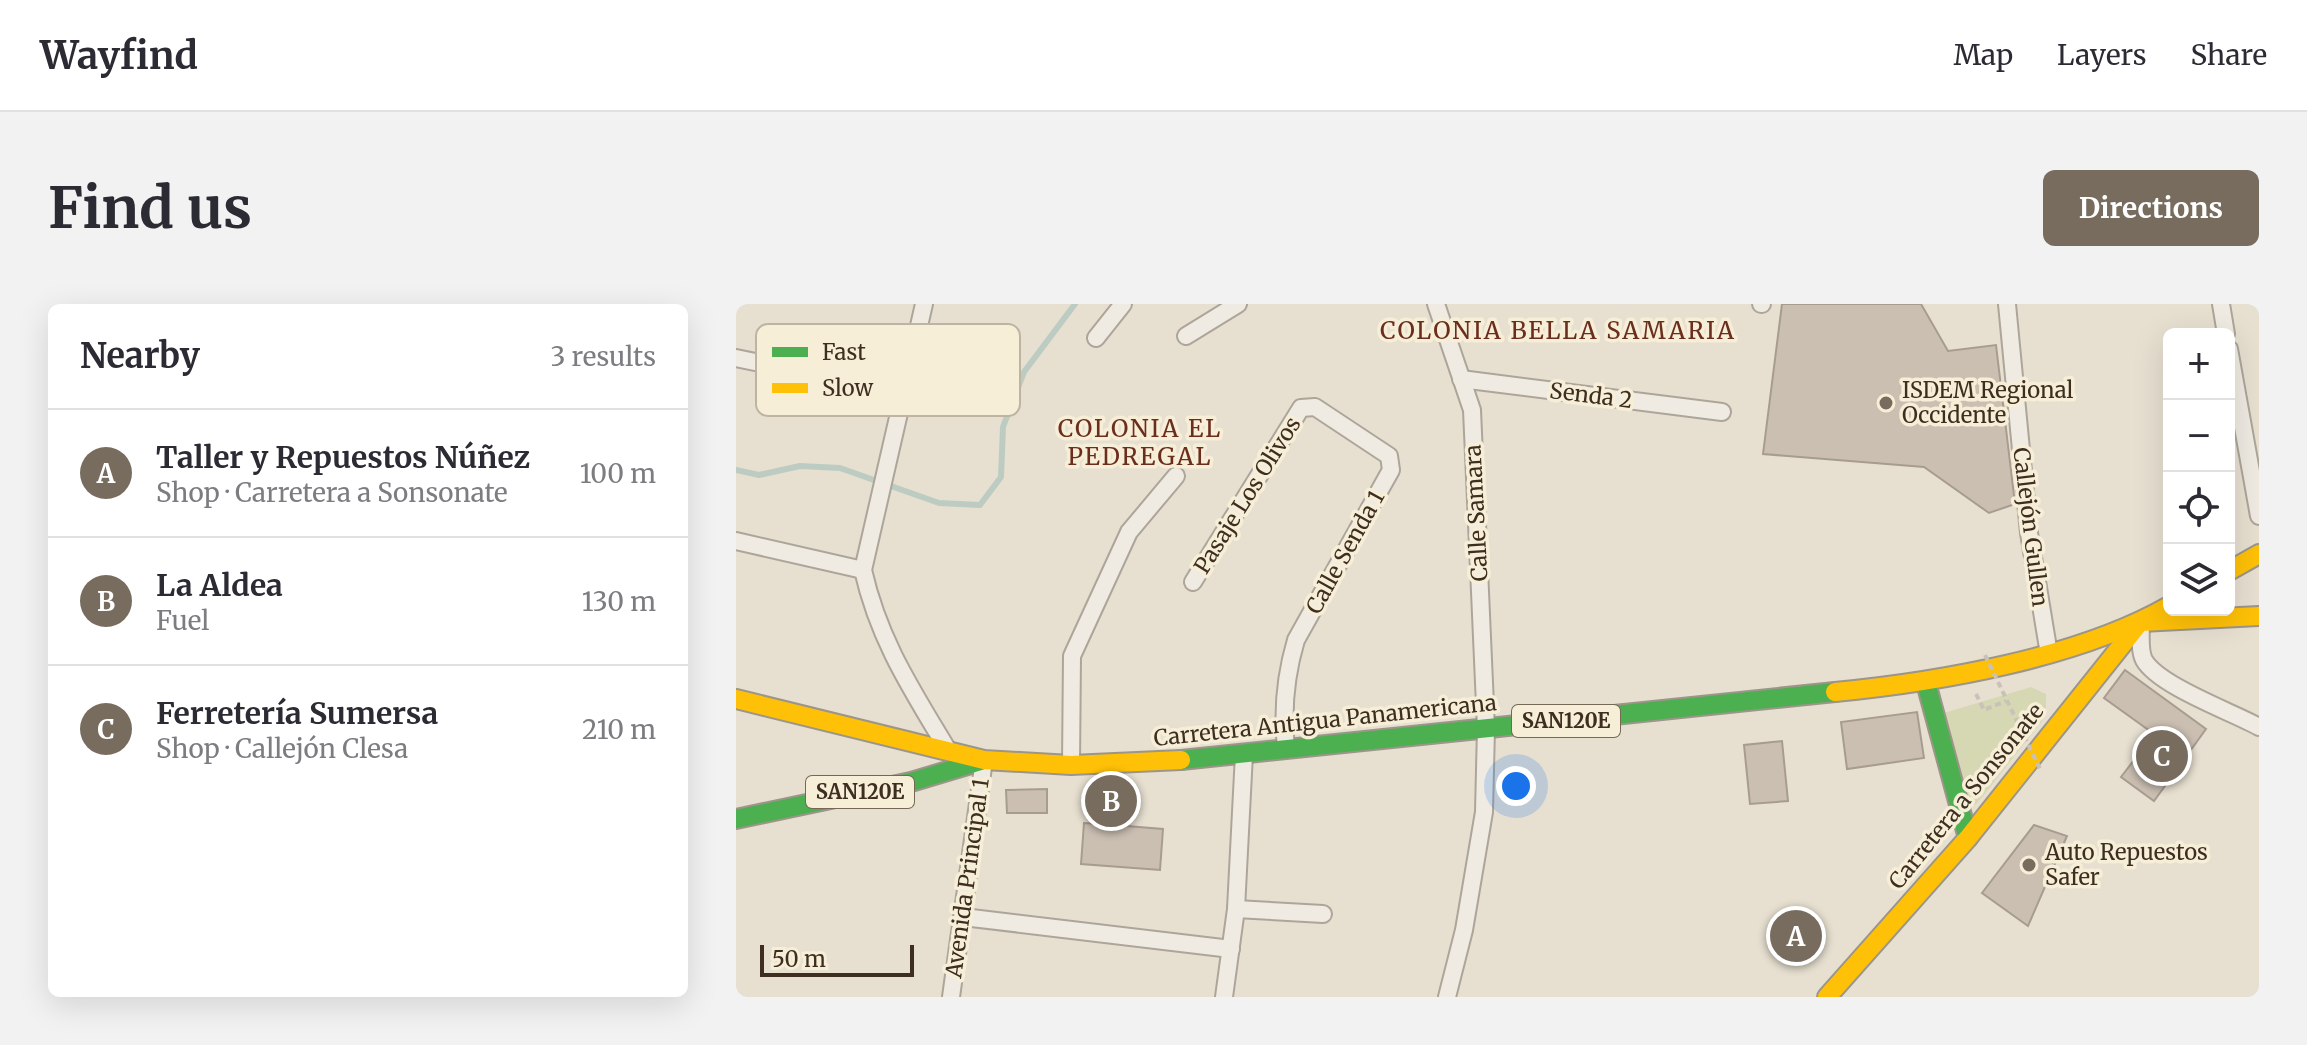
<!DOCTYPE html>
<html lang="en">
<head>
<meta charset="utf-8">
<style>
	:root { --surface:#fff; --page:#f2f2f3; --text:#2b2b33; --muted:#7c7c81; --line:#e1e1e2; --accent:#786c5e }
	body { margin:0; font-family:Merriweather,serif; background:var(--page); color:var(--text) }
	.controls { position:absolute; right:24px; top:24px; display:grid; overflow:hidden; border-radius:12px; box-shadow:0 8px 32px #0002 }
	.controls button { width:72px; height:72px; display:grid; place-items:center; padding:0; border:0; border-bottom:2px solid var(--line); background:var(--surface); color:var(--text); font:40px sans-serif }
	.scale { position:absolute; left:24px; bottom:20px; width:154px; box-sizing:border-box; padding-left:8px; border:4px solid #3d2e20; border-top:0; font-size:22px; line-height:28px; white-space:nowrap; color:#3d2e20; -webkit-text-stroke:6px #f7eed8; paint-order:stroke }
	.you { position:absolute; left:780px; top:482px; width:28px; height:28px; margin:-20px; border:6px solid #fff; border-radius:50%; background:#1a73e8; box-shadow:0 0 0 12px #1a73e833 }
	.badge { display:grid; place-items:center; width:52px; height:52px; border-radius:50%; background:var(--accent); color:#fff; font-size:26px; font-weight:700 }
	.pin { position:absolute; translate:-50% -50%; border:4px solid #fff; box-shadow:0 2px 8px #0006 }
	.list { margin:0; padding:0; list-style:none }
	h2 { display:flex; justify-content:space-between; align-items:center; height:104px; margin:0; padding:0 32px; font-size:34px }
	h2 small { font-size:26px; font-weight:400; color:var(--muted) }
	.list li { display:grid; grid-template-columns:52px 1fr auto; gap:24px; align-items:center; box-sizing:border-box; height:128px; padding:0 32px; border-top:2px solid var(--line) }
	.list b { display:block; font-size:30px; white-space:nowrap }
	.list p { margin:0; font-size:26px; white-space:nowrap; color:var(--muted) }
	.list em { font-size:26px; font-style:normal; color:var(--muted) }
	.icon { flex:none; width:44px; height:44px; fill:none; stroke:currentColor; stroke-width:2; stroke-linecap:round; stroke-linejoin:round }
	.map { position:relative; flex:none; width:1523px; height:693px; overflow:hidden; border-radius:12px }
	header { display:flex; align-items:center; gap:48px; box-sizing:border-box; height:112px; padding:0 40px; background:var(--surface); border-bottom:2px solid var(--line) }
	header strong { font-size:38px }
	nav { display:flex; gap:44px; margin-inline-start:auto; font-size:28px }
	.intro { display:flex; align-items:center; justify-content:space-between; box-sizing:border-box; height:192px; padding:0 48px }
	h1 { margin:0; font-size:56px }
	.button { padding:20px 36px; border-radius:12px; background:var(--accent); color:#fff; font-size:28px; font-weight:700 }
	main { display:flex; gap:48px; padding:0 48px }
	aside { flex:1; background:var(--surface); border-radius:12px; box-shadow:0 8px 32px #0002 }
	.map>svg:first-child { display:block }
	.green { fill:#d6d7b3 }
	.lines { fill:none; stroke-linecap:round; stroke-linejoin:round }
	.stream { stroke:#bcccc2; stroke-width:6 }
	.building { fill:#cbbfb2; stroke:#a89c90; stroke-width:2 }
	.street-casing { stroke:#ada599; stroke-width:20 }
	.fast-casing { stroke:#9c958a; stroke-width:22 }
	.slow-casing { stroke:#9c958a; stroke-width:22 }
	.path { stroke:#c8c2b9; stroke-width:4; stroke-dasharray:6 4; stroke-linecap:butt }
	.street { stroke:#efebe3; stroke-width:16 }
	.fast { stroke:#4caf50; stroke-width:18 }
	.slow { stroke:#ffc107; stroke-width:18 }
	.path-bridge { stroke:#c8c2b9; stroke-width:4; stroke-dasharray:6 4; stroke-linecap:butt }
	.poi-dot { fill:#786c5e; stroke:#f7eed8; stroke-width:3 }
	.labels { text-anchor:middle; stroke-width:7; stroke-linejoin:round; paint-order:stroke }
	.shield { fill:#f7eed8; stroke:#756857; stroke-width:2 }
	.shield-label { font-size:20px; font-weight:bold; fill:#3d2e20 }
	.poi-label { font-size:22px; fill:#3d2e20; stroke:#f7eed8; text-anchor:start }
	.street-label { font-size:22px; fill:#3d2e20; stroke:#f7eed8 }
	.neighbourhood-label { font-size:24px; letter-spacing:2px; fill:#6b2e1e; stroke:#f7eed8 }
	.key { fill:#f7eed8; stroke:#bfb4a1; stroke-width:2 }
	.key-label { font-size:22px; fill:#3d2e20 }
</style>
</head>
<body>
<header>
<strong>Wayfind</strong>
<nav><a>Map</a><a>Layers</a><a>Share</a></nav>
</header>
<div class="intro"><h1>Find us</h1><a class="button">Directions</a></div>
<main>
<aside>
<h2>Nearby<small>3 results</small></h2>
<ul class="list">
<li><span class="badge">A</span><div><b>Taller y Repuestos Núñez</b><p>Shop · Carretera a Sonsonate</p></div><em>100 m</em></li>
<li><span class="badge">B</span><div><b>La Aldea</b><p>Fuel</p></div><em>130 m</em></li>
<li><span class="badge">C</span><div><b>Ferretería Sumersa</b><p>Shop · Callejón Clesa</p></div><em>210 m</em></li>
</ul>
</aside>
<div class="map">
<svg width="1523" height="693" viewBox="0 0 1523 693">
	<rect width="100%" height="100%" fill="#e7e0d1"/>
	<!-- green -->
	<polygon class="green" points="1295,383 1310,390 1310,412 1247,492 1239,501 1233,499 1201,411"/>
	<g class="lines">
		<!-- stream -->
		<polyline class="stream" points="0,166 23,171 64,162 104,164 203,199 244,201 265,173 267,123 288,68 339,0"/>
	</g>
	<!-- building -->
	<g class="building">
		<polygon points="1046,0 1185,0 1212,47 1260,41 1279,200 1253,209 1188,163 1027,150"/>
		<polygon points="1389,366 1470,425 1418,497 1385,473 1418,430 1368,394"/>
		<polygon points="1181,408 1188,454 1111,465 1105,418"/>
		<polygon points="1046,437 1052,497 1014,500 1008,441"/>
		<polygon points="387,483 391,522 427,525 424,566 345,560 348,519 363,520 360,485"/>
		<polygon points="311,485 311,509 271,509 270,486"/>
		<polygon points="1298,521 1331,532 1292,622 1246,589"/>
		<polygon points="1044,610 1087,637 1073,651 1033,627"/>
	</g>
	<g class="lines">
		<!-- street casing -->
		<g class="street-casing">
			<g id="street">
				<path d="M188,0l-61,266c16,71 49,120 86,182"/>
				<polyline points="700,0 736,106 750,424 748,508 728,626 711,693"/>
				<polyline points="1025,0 1026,0"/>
				<polyline points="1271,0 1293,229 1313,350"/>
				<polyline points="1485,0 1490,30"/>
				<polyline points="450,32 502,0"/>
				<polyline points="360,34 387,0"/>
				<polyline points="1493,45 1523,212"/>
				<polyline points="0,54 169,89"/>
				<polyline points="725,75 986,108"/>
				<polyline points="0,237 127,266"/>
				<path d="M457,278l108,-174 14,-1 74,49 2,14 -95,170c-11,37 -14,70 -10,108"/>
				<path d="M1405,318c0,12 -2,28 3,38 15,26 88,52 115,67"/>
				<polyline points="335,461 336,352 393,228 440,172"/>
				<polyline points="500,605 587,610"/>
				<polyline points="227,613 495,645"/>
				<polyline points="215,693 248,456"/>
				<polyline points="488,693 500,605 508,450"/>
			</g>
		</g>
		<!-- fast casing -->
		<g class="fast-casing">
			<g id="fast">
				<polyline points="1190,379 1232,534"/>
				<polyline points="445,456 1099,388"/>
				<polyline points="0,515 175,478 245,457"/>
			</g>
		</g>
		<!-- slow casing -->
		<g class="slow-casing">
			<g id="slow">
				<polyline points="1493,267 1523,250"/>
				<polyline points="1405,318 1523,312"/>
				<path d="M1099,388c104,-10 243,-34 334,-86"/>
				<polyline points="0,395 248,456 335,461 445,456"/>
				<polyline points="1091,693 1232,534 1401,322"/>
			</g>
		</g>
		<!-- path -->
		<polyline class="path" points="1240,390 1248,406 1270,397"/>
		<!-- street -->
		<use href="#street" class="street"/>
		<!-- fast -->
		<use href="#fast" class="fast"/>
		<!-- slow -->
		<use href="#slow" class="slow"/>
		<!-- path-bridge -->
		<polyline class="path-bridge" points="1249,351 1305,467"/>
	</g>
	<!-- markers -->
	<g class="poi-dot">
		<circle cx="1150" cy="99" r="8"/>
		<circle cx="1293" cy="561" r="8"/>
	</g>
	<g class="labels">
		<!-- shield labels -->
		<g class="shield">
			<rect x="776" y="401" width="108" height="32" rx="6"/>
			<rect x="70" y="472" width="108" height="32" rx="6"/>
		</g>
		<g class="shield-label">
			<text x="830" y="424">SAN120E</text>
			<text x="124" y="495">SAN120E</text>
		</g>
		<!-- poi labels -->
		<g class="poi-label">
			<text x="1166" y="94">ISDEM Regional<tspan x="1166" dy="25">Occidente</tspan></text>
			<text x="1309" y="556">Auto Repuestos<tspan x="1309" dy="25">Safer</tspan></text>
		</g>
		<!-- street labels -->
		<g class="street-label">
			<text transform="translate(855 91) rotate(7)" y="8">Senda 2</text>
			<text transform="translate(511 191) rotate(-58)" y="8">Pasaje Los Olivos</text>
			<text transform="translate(740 209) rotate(-93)" y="8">Calle Samara</text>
			<text transform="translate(1295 223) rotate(83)" y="8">Callejón Gullen</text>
			<text transform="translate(609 248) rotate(-61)" y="8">Calle Senda 1</text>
			<text transform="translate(589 416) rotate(-6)" y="8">Carretera Antigua Panamericana</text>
			<text transform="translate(1230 492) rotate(-51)" y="8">Carretera a Sonsonate</text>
			<text transform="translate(231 574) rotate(-82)" y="8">Avenida Principal 1</text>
		</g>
		<!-- neighbourhood labels -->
		<g class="neighbourhood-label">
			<text x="822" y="35">COLONIA BELLA SAMARIA</text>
			<text x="404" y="133">COLONIA EL<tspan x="404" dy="28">PEDREGAL</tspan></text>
		</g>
	</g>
	<!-- legend -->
	<rect x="20" y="20" width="264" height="92" rx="12" class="key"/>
	<rect x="36" y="43" width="36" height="10" fill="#4caf50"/>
	<rect x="36" y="79" width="36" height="10" fill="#ffc107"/>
	<g class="key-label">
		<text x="86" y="56">Fast</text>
		<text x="86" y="92">Slow</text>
	</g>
</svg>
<div class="controls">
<button>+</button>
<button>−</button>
<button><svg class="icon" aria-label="locate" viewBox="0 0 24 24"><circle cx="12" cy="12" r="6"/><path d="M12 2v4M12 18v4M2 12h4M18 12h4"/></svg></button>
<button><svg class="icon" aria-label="layers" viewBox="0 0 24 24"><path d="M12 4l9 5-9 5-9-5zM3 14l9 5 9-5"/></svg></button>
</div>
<div class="scale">50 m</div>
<div class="you"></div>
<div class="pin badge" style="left:1060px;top:632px">A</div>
<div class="pin badge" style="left:375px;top:497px">B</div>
<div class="pin badge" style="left:1426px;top:452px">C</div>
</div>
</main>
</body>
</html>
